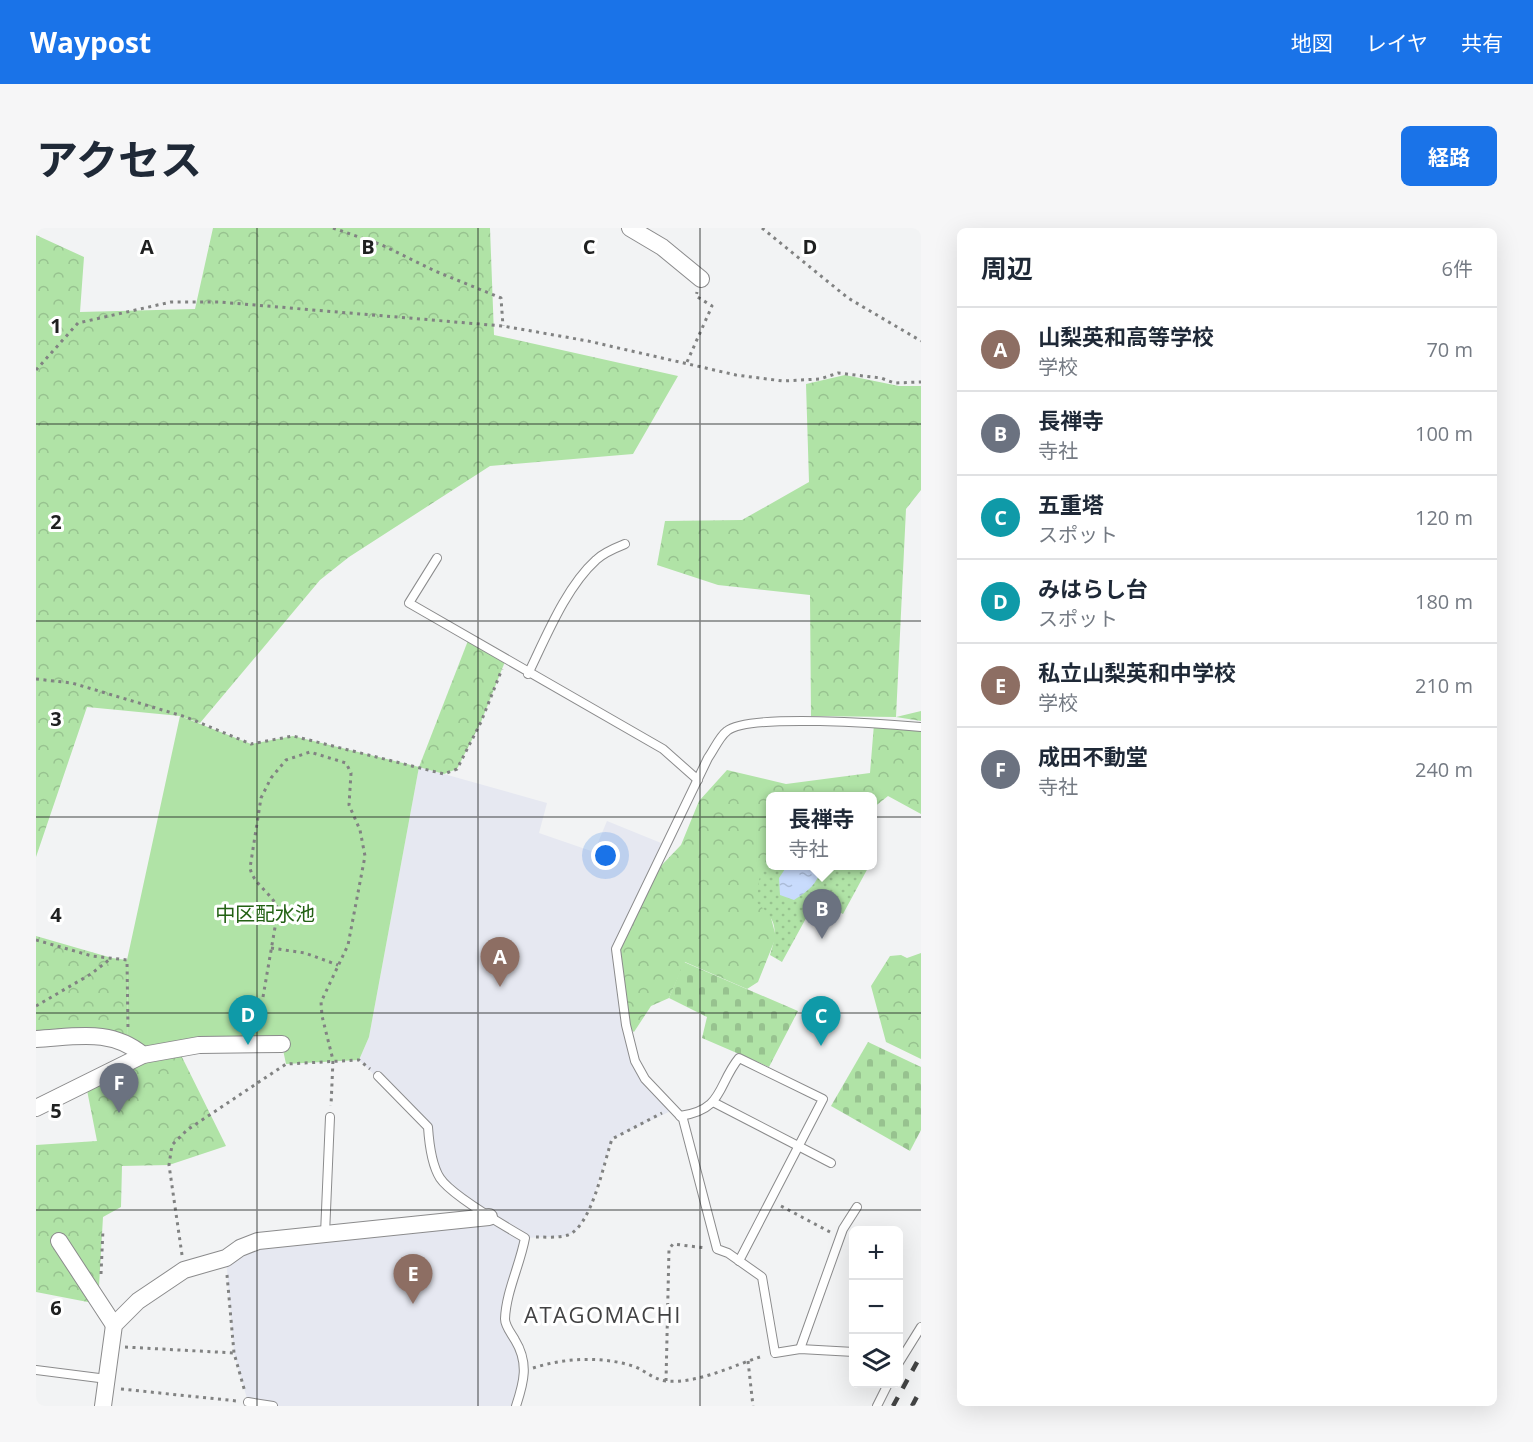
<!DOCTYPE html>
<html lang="ja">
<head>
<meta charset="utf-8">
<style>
	:root { --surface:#fff; --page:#f6f6f7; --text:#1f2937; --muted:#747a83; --line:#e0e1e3; --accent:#1a73e8 }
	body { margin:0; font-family:"Open Sans","Noto Sans JP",sans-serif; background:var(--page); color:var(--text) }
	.controls { position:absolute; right:18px; bottom:18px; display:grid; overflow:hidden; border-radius:9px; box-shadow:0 6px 24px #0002 }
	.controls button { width:54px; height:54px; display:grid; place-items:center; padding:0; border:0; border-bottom:2px solid var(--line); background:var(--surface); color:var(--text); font:30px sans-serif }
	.you { position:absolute; left:570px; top:628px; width:21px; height:21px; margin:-15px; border:4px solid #fff; border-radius:50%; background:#1a73e8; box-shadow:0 0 0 9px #1a73e833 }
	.badge { display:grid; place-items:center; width:39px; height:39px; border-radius:50%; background:var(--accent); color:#fff; font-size:20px; font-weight:700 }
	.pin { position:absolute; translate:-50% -50px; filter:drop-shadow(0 2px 3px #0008) }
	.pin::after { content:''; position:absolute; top:32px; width:21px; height:18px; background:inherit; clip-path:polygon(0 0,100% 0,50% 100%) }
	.popup { position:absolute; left:730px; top:564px; width:111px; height:78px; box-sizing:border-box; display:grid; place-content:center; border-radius:9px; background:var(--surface); filter:drop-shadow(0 2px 4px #0005); font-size:20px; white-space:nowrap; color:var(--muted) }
	.popup b { font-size:22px; color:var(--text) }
	.popup::after { content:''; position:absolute; left:50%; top:100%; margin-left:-12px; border:12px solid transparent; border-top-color:var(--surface) }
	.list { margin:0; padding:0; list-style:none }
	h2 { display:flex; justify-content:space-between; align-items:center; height:78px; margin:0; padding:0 24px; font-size:26px }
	h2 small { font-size:20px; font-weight:400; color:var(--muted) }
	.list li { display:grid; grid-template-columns:39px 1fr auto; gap:18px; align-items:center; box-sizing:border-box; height:84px; padding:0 24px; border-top:2px solid var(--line) }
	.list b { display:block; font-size:22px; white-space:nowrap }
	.list p { margin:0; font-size:20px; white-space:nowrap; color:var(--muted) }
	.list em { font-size:20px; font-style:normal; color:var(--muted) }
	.icon { flex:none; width:33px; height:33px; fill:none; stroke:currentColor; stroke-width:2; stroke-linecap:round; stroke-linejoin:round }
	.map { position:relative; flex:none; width:885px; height:1178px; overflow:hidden; border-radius:9px }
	header { display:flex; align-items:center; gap:36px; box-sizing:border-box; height:84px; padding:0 30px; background:var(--accent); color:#fff }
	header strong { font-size:28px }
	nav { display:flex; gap:33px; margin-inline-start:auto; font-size:21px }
	.intro { display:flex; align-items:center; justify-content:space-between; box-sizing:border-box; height:144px; padding:0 36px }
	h1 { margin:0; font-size:42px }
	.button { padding:15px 27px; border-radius:9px; background:var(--accent); color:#fff; font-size:21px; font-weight:700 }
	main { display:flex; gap:36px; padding:0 36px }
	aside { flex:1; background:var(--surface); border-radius:9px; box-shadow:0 6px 24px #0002 }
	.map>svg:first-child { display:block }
	.built { fill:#e6e8f1 }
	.green { fill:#b0e3a6 }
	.forest { fill:url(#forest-crowns) }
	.cemetery { fill:url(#cemetery-stones) }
	.garden { fill:url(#garden-dots) }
	.water { fill:url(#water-ripples) }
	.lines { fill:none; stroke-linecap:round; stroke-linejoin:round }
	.service-casing { stroke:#8b8b8c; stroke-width:10 }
	.minor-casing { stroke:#8b8b8c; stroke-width:18 }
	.path { stroke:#818282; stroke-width:3; stroke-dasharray:3 4.5; stroke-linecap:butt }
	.service { stroke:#fff; stroke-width:8 }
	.minor { stroke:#fff; stroke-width:16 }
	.rail { stroke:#434444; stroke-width:4.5; stroke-dasharray:10 10; stroke-linecap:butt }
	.grid { fill:none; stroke:#1f2020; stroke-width:1.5; stroke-opacity:0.55 }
	.labels { text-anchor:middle; stroke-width:6; stroke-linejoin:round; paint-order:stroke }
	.park-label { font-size:20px; fill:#236114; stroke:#fff }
	.quarter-label { font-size:22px; letter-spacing:1.5px; fill:#424243; stroke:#fff }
	.grid-label { font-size:20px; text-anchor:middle; font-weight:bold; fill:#1f2020; stroke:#fff; stroke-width:6; stroke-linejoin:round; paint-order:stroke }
</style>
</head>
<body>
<header>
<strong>Waypost</strong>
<nav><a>地図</a><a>レイヤ</a><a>共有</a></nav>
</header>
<div class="intro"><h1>アクセス</h1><a class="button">経路</a></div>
<main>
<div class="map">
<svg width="885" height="1178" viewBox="0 0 885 1178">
	<defs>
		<pattern id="forest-crowns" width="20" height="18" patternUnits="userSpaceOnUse" patternTransform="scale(1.5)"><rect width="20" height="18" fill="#b0e3a6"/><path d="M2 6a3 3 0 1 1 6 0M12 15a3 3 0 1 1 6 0" fill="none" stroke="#97c28f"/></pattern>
		<pattern id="cemetery-stones" width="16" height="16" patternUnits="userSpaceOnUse" patternTransform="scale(1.5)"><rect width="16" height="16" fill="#b0e3a6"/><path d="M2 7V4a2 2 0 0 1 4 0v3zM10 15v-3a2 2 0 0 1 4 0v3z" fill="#97c28f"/></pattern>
		<pattern id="garden-dots" width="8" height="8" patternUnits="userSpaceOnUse" patternTransform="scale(1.5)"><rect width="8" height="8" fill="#b0e3a6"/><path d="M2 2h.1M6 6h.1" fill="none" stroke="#97c28f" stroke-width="1.8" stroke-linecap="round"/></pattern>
		<pattern id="water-ripples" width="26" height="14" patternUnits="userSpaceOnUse" patternTransform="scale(1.5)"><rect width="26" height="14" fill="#c8dbfc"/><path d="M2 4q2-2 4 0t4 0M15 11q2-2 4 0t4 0" fill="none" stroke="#abbcd8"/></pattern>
	</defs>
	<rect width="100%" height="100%" fill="#f2f3f4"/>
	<!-- built -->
	<polygon class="built" points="383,539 511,575 503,605 558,624 571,593 630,617 580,721 599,833 639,881 576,911 554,980 542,1001 531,1008 489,1010 469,1094 490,1142 480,1178 236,1178 212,1174 198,1125 190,1030 204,1020 452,989 404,950 392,899 323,832 333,809"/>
	<!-- green -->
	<polygon class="green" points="144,488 215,516 257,508 383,539 333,809 323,832 250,836 246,817 107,827 92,815 91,732"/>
	<!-- forest -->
	<g class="forest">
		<polygon points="177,0 454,0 458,107 642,148 597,226 454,238 313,329 284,352 164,495 144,488 51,479 0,629 0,7 48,29 44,84 159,81"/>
		<polygon points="809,147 863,158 885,158 885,262 870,281 860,489 885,483 885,493 860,489 775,488 774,367 682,357 621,337 629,293 706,292 773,254 770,156"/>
		<polygon points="433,410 470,431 445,494 421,541 408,546 383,539"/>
		<polygon points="838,496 885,500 885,586 852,568 837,580 837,568 735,568 735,623 732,625 734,686 740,709 722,754 711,761 649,734 633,770 615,778 598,804 590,797 580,721 622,641 645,617 663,573 691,542 750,556 834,545"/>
		<polygon points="0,708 76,730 91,732 92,815 0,811"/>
		<polygon points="885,725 885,831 850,814 835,758 854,728 865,727 871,730"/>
		<polygon points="142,821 190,918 133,937 86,938 85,979 67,989 62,1076 0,1064 0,917 61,913 50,857"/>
	</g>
	<!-- cemetery -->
	<g class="cemetery">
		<polygon points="648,734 762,783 733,839 666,810 671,789 633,770"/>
		<polygon points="832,814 885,839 885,902 874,923 795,878"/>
	</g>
	<!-- garden -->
	<path class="garden" d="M735,623v15h98l-26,48 -27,-14 -34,62 -12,-7c8,-24 7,-36 -13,-52l2,-23 9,-27z"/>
	<!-- water -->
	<path class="water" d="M751,638l34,1c-3,17 -13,24 -27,33l-14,-5 -1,-17z"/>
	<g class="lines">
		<!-- service casing -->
		<g class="service-casing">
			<g id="service">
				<polyline points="401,330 373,375 627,521 662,552"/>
				<path d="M492,446c18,-37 38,-87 68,-114 7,-7 19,-12 29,-16"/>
				<path d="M342,848l50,51c1,15 3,37 12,51 11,17 66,49 85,60 -5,27 -19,54 -20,81 0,7 6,14 10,21 14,23 9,42 1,66"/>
				<polyline points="677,874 795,935"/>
				<path d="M644,888c44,-6 37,-31 59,-58l84,41 -84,162"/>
				<polyline points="289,1006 294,889"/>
				<polyline points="764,1121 807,1001 821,979"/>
				<path d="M818,1124l-54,-3 -25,4 -13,-76 -34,-24 -11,-4 -34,-130 -38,-40 -10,-18 -9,-36 -10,-76 92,-191c6,-8 11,-21 19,-27 22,-18 161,-7 194,-4"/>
				<polyline points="862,1136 885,1099"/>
				<polyline points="0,1142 71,1151"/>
				<polyline points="212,1174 237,1178"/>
				<polyline points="841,1178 852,1156"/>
			</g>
		</g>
		<!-- minor casing -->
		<g class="minor-casing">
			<g id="minor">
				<polyline points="594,0 626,19 665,51"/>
				<path d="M0,811c40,-2 75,-11 107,16"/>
				<polyline points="0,880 107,827 163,817 246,816"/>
				<polyline points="23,1013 78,1097"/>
				<polyline points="67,1178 78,1097 102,1073 148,1042 190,1030 204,1020 222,1013 453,989"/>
			</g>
		</g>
		<!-- path -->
		<g class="path">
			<polyline points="297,0 346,17 399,43 465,70 467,98"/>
			<polyline points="726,0 812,70 885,113"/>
			<polyline points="651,134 676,78 660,68 661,64"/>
			<polyline points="0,142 42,95 135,74 183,74 467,98 552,113 700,147 747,153 784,151 802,145 845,150 858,155 885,154"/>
			<polyline points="0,451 36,455 150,489 215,516 257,508 408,546 421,541 445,494 466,441"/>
			<polyline points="0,712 56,728 91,732 92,802"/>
			<polyline points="235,720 269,725 302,737"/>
			<path d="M227,769l15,-87c-5,-17 -24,-24 -28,-42l11,-70 10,-20 15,-18 24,-8 36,11 5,10 -2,32 11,25 5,26 -17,89 -27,57 1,14 11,44 -2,46"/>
			<polyline points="0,778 55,746 74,731"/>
			<polyline points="745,978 794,1004"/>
			<path d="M500,1009c10,0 23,1 32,-2 24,-9 36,-73 44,-96l50,-26"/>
			<polyline points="146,1027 133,937 136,917 151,902 250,836 323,832 334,841"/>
			<polyline points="65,1046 67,1001"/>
			<polyline points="191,1047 198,1125 209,1164"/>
			<polyline points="89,1119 198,1125"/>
			<polyline points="712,1133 717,1178"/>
			<path d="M497,1140c31,-10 68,-12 100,-2 12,4 19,13 33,15 32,3 68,-16 97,-25"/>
			<polyline points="630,1153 633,1021 637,1016 670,1020"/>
			<polyline points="85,1161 201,1173"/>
		</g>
		<!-- service -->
		<use href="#service" class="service"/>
		<!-- minor -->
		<use href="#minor" class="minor"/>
		<!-- rail -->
		<g class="rail">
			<polyline points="857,1178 885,1127"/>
			<polyline points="876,1178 885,1161"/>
		</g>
	</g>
	<!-- grid -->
	<path class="grid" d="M221,0v1178M442,0v1178M664,0v1178M0,196h885M0,393h885M0,589h885M0,785h885M0,982h885"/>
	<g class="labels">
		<!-- park labels -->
		<g class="park-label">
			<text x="229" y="693">中区配水池</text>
		</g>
		<!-- quarter labels -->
		<g class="quarter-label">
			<text x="567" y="1095">ATAGOMACHI</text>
		</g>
	</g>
	<g class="grid-label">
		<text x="111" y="26">A</text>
		<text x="332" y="26">B</text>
		<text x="553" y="26">C</text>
		<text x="774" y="26">D</text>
		<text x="20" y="105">1</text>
		<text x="20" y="301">2</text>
		<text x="20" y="498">3</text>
		<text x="20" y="694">4</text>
		<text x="20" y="890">5</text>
		<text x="20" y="1087">6</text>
	</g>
</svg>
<div class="controls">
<button>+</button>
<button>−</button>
<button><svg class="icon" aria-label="layers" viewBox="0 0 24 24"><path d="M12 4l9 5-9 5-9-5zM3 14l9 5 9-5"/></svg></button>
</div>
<div class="you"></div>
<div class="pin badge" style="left:464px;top:759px;background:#8d6e63">A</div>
<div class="pin badge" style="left:786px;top:711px;background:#6b7280">B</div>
<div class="popup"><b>長禅寺</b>寺社</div>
<div class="pin badge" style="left:785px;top:818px;background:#0f9aa8">C</div>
<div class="pin badge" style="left:212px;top:817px;background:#0f9aa8">D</div>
<div class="pin badge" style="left:377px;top:1076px;background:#8d6e63">E</div>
<div class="pin badge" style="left:83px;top:885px;background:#6b7280">F</div>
</div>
<aside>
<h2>周辺<small>6件</small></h2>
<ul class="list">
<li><span class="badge" style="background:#8d6e63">A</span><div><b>山梨英和高等学校</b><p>学校</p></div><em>70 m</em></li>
<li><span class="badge" style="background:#6b7280">B</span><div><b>長禅寺</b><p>寺社</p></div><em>100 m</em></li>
<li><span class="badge" style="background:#0f9aa8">C</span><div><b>五重塔</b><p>スポット</p></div><em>120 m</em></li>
<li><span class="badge" style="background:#0f9aa8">D</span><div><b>みはらし台</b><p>スポット</p></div><em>180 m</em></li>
<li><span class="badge" style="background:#8d6e63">E</span><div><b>私立山梨英和中学校</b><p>学校</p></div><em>210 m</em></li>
<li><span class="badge" style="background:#6b7280">F</span><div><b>成田不動堂</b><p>寺社</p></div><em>240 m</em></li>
</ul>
</aside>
</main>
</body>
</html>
